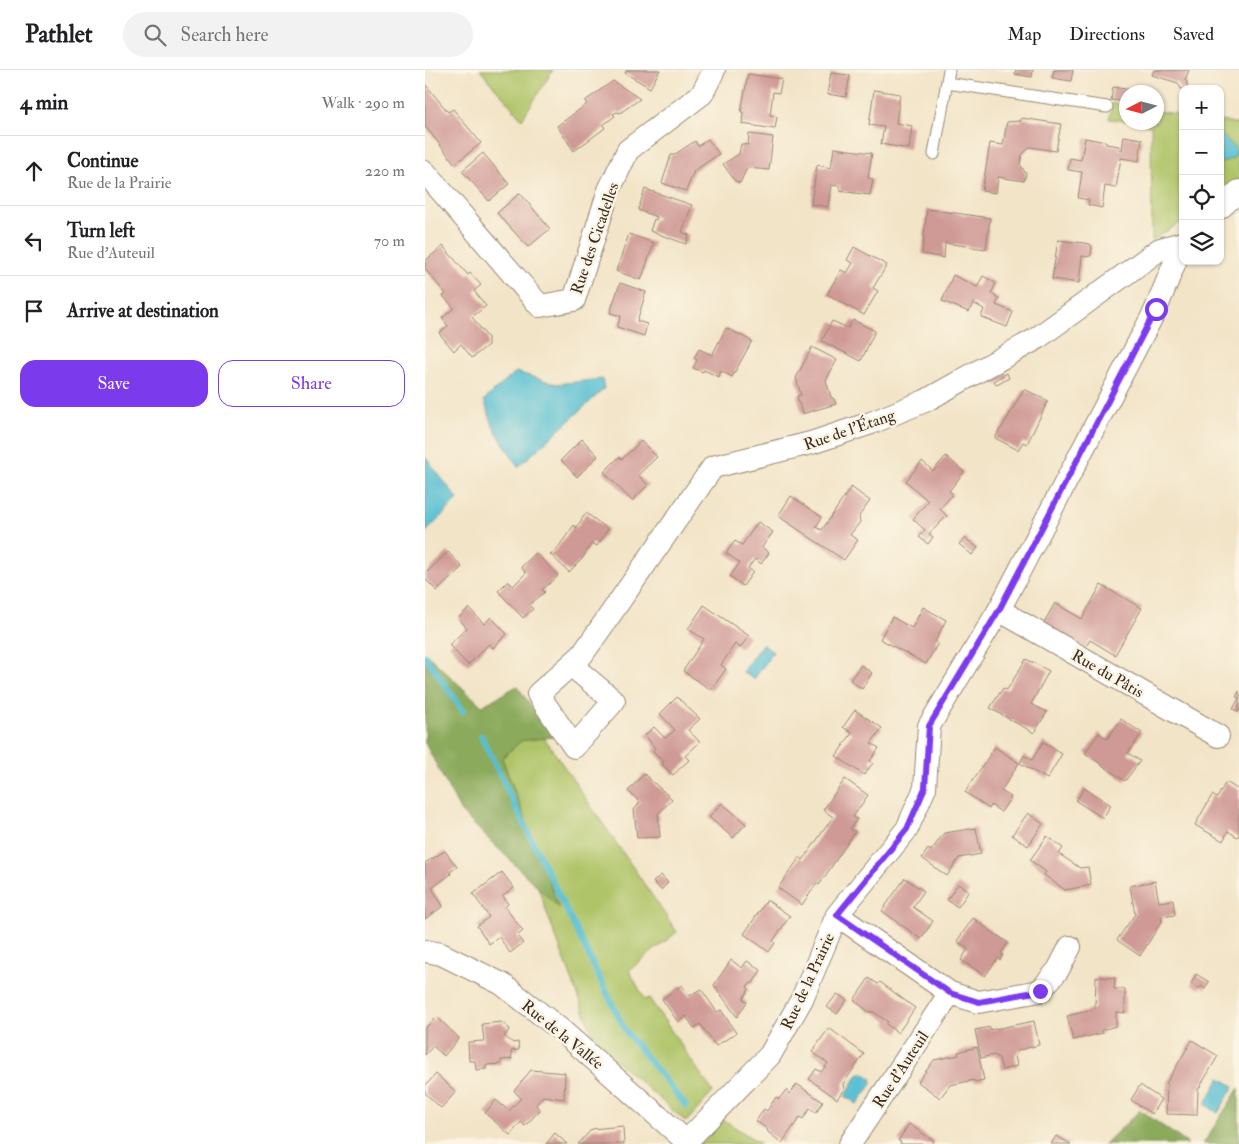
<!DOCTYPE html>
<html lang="en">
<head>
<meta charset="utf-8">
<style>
	:root { --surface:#fff; --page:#f2f2f2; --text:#202124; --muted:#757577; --line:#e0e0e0; --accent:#7c3aed }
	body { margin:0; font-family:"IM FELL Double Pica",serif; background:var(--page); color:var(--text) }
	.controls { position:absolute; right:15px; top:15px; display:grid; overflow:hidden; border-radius:10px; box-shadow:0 1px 4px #0004 }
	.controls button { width:45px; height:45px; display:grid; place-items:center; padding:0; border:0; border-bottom:1px solid var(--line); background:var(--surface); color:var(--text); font:25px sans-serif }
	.compass { position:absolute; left:694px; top:15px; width:45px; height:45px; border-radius:50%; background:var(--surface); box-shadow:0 1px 4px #0004; rotate:264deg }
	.stop { position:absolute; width:15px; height:15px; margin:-11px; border:4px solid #7c3aed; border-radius:50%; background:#fff }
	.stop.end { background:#7c3aed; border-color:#fff; box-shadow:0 1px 5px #0008 }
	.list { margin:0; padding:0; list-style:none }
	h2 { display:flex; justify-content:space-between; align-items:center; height:65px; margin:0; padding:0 20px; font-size:21px }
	h2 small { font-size:16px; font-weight:400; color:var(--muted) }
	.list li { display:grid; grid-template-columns:32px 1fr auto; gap:15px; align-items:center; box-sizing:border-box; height:70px; padding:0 20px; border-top:1px solid var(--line) }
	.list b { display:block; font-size:19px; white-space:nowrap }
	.list p { margin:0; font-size:16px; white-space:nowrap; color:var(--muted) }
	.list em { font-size:16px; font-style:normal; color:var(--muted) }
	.actions { display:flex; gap:10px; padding:15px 20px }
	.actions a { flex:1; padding:11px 0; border:1px solid var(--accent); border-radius:15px; text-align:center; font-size:18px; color:var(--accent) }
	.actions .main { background:var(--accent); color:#fff }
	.icon { flex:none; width:28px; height:28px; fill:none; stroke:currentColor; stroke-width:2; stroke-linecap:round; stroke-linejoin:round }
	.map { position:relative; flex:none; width:814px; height:1074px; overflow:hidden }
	header { display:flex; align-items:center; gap:30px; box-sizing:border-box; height:70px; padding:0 25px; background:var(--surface); border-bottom:1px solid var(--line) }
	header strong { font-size:24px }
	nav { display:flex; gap:28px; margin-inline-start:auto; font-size:18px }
	.search { width:350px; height:45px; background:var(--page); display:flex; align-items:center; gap:12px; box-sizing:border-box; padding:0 18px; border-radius:28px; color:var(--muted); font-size:19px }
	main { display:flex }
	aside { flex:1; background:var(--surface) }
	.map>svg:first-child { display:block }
	.green { fill:#afc468; stroke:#757743 }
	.forest { fill:#8baa5c; stroke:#636a3d }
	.water { fill:#56bfd2; stroke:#487478 }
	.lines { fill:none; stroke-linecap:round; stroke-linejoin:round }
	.stream { stroke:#56bfd2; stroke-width:6 }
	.building { fill:#cf9995 }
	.lane-casing { stroke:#968772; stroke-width:13 }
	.street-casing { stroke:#968772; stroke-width:24 }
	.lane { stroke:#fff; stroke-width:11 }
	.street { stroke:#fff; stroke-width:22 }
	.route { stroke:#7c3aed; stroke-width:6 }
	.labels { text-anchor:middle; stroke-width:5; stroke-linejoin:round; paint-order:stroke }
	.street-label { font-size:16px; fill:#3b2a1e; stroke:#fcf5e5 }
</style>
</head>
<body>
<header>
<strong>Pathlet</strong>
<div class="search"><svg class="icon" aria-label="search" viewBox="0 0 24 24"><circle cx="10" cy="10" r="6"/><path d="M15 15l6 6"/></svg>Search here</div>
<nav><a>Map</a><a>Directions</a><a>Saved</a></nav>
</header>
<main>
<aside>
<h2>4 min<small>Walk · 290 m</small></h2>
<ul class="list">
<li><svg class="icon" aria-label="ahead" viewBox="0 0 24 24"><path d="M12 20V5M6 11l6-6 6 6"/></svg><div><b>Continue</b><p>Rue de la Prairie</p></div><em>220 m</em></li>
<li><svg class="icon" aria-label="left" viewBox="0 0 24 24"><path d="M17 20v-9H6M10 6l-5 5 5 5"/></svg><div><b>Turn left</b><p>Rue d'Auteuil</p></div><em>70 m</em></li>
<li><svg class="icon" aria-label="arrive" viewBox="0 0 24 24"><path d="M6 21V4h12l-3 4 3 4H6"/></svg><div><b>Arrive at destination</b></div></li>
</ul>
<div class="actions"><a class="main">Save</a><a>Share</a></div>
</aside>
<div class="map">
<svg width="814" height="1074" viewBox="0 0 814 1074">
	<rect width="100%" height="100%" fill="#fcf5e5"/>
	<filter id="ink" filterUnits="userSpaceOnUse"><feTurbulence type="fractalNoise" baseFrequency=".02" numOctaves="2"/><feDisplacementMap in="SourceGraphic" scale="10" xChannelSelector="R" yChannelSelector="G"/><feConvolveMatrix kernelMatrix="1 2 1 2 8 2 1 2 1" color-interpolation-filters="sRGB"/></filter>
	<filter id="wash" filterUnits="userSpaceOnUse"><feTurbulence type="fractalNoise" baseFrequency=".0096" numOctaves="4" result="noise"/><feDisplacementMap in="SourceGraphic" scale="20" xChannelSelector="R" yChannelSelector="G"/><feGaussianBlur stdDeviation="1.12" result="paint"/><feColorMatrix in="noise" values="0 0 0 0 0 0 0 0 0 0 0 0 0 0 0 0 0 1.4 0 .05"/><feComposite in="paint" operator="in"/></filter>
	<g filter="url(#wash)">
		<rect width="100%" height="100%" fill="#f2e4c7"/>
		<!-- green -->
		<g class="green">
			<polygon points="55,0 128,0 97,49"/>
			<polygon points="687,33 701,35 701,51 684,49"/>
			<polygon points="732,41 758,45 758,151 727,170 726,56 709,53 732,52"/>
			<polygon points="795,51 814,54 814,112 795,125"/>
			<polygon points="114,660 252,862 204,900 220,930 224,928 288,1022 261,1052 171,973 123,846 60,664 95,664"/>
			<polygon points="297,1049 336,1074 271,1074"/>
		</g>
		<!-- forest -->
		<g class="forest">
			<polygon points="0,583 57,636 92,616 128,667 96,671 77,688 134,838 36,742 0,673"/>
			<polygon points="814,1018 814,1074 778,1074"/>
			<polygon points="715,1040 763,1074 680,1074"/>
		</g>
		<!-- water -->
		<g class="water">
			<polygon points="795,63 812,80 809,88 795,93"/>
			<polygon points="91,302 131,314 177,309 179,319 93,397 68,356 59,330"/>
			<polygon points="0,387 33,429 0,463"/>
			<polygon points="337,574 348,582 329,609 317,602"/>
			<polygon points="434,1003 439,1003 446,1008 447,1014 432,1034 420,1026"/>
			<polygon points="795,1008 809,1016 793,1043 780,1034"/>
		</g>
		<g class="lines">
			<!-- stream -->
			<g class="stream">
				<polyline points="0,586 38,641"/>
				<polyline points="56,666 201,962 261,1036"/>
			</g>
		</g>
		<g id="blocks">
			<!-- building -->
			<g class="building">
				<polygon points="202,0 235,0 225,18 200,3"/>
				<polygon points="591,0 608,0 607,7 590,4"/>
				<polygon points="629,0 648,0 646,11 627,8"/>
				<polygon points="729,0 764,0 760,10 762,12 762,16 760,19 756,19 753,13 727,5"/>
				<polygon points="406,3 425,5 421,27 402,24"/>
				<polygon points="323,4 357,9 354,23 348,22 345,45 352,47 350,59 317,54 318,42 316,42"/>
				<polygon points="188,11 215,29 195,43 192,42 188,44 190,46 178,55 180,58 149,81 132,56 162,34 160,31"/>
				<polygon points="0,14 23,42 28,39 56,73 30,94 0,56"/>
				<polygon points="688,17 713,21 713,22 702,22 702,32 686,30"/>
				<polygon points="449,20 475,24 471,53 487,56 484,79 456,74 459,57 444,55"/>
				<polygon points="596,48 636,54 631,81 605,77 597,85 595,94 601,104 599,111 573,107 571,123 557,121 565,73 578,75 582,52 596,51"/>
				<polygon points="324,64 348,67 344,100 322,98 315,113 310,111 298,94 314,84 316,74 323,75"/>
				<polygon points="699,66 717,69 714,91 696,88 691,118 680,116 677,138 663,135 664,130 653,128 657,102 643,100 645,88 656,90 660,68 681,72 681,74 694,76 694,79 697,80"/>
				<polygon points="283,69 294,84 269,101 261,121 237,113 246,85 249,85 270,71 273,76"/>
				<polygon points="409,78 447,83 443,108 448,109 445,125 415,121 415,116 406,115 403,137 386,134 392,95 406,98"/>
				<polygon points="58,83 84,114 64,131 37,101"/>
				<polygon points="220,119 267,135 257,162 264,165 261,174 225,161 229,149 231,150 232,147 213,140"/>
				<polygon points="95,123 125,159 103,177 72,143"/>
				<polygon points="502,139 565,148 561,179 520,173 519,188 497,184"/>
				<polygon points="204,164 229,173 216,210 191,201"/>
				<polygon points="633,170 659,173 665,174 667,177 666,185 663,187 657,186 654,213 627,209"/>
				<polygon points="18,176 43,205 45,203 56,215 49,221 61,236 47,247 63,268 63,275 47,288 36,274 29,281 14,263 23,256 17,248 29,238 18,226 21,224 0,199 0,191"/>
				<polygon points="429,177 462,195 448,218 453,221 439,245 402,224 416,200 422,203 428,193 422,190"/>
				<polygon points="528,205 552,217 558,206 571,213 566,224 574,228 571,235 588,242 582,257 556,247 559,239 548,233 544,242 517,231"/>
				<polygon points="195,213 221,222 212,251 222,254 219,266 192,257 196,246 185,243"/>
				<polygon points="428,250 450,261 436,291 397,271 407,251 423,258"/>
				<polygon points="301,258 327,271 307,307 296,301 294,307 279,300 278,302 268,298 272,290 269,288 274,279 287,285"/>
				<polygon points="387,277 412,290 401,310 406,327 409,329 411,334 377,344 372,326 376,325 371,308"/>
				<polygon points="582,303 584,308 572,315 569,311"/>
				<polygon points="599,319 623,331 602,374 598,372 593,380 570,368 575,359 576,359"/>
				<polygon points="157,369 173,386 152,407 136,390"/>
				<polygon points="216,371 232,387 213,405 223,415 207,431 179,402 194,387 197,389"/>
				<polygon points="521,386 539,402 524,421 528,424 515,439 522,446 504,464 508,467 503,474 494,467 500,460 488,449 503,431 481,411 497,391 508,401"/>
				<polygon points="426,417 445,431 434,446 435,452 425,465 433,470 419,490 353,446 366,426 397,447 391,457 397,460"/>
				<polygon points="161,443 183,459 172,476 167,473 157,489 144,502 125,484 132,479 149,455 151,458"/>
				<polygon points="333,452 348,462 337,477 344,483 336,494 330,489 323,498 328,502 318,516 305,506 315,493 301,483 310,471 317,475"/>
				<polygon points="540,468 553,478 547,485 534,474"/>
				<polygon points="23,482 37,497 12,521 0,509 0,504"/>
				<polygon points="111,483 133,506 117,520 120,522 104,535 108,539 98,548 73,521 83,511 88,516 101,503 96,497"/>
				<polygon points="676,515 717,538 690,585 665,570 660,578 618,554 630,533 657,549"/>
				<polygon points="279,535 324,566 315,578 310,574 296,595 301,599 286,620 258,601 279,569 263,559"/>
				<polygon points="498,537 521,550 510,572 513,573 501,594 455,569 467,547 487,558"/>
				<polygon points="44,538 59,554 66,547 82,564 68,578 64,574 43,595 24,575 42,558 33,548"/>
				<polygon points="601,589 624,601 606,634 622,642 609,663 565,638 578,618 582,620"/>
				<polygon points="436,595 447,603 437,619 425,610"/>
				<polygon points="814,621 814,642 808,639 814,628 811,627"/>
				<polygon points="252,627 275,649 263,660 275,672 260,686 264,690 248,705 237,694 239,692 228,681 230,678 220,665 229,657 240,668 250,660 235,644"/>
				<polygon points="430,640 457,658 446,673 454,678 445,691 448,693 439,705 411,686 427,663 418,657"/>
				<polygon points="696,649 717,663 703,683 715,691 700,711 660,683 674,663 682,669"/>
				<polygon points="618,672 637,684 622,709 595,693 599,685 607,690"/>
				<polygon points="570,677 594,693 576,721 586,727 576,742 566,735 564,739 540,722"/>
				<polygon points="219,704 247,729 233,744 235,767 212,768 209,740 215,732 203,721"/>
				<polygon points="420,709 443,725 428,747 432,749 425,759 430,762 394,815 392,813 377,835 353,818 375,787 378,790 408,747 398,740"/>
				<polygon points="801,712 814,720 814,766 812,767 803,761 798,771 770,755 787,725 792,728"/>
				<polygon points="659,718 686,735 678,748 651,731"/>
				<polygon points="297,733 321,754 308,768 284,747"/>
				<polygon points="603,743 618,754 603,776 587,765"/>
				<polygon points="551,758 556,784 534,788 522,806 497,788 503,779 506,781 519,763"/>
				<polygon points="622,766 638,778 634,784 655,798 663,797 666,815 640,820 619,805 621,802 605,790"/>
				<polygon points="20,781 32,797 25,802 26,804 7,818 18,836 0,849 0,793"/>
				<polygon points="77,802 89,818 78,826 83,834 80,837 98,861 92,866 98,873 85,883 74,867 64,874 52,856 64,847 48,824"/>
				<polygon points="236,805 243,813 236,820 228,812"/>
				<polygon points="480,808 499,821 488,837 508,851 496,869 457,841"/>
				<polygon points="730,811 734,832 748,830 750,845 736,847 737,851 715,886 692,870 710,844 705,816"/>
				<polygon points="533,814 544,821 533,837 522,830"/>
				<polygon points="342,830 365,846 348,871 350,873 344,882 319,864"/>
				<polygon points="548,848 583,873 576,883 578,885 575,890 573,888 560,906 536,890 543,879 532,871"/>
				<polygon points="306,890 317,898 322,891 336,900 328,913 324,914 322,917 324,919 318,929 322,932 312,947 289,915"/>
				<polygon points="771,904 784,912 780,919 776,916 774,919 766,914"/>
				<polygon points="671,907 690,908 689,919 700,919 700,943 691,942 691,956 677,960 678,963 648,970 642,946 667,940 670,937"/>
				<polygon points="444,908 453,914 455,912 490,938 473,963 461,954 463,952 449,942 444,942 429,930"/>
				<polygon points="257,915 264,926 276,919 292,942 296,940 311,963 291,976 275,954 269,958 261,946 253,952 237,929"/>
				<polygon points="412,924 422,930 412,944 402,937"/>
				<polygon points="12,947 34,968 19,986 8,976 0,985 0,958"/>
				<polygon points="609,951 614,975 594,980 590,985 592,996 577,1000 574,988 569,985 556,988 550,960 565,957 565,960"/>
				<polygon points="76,952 85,959 79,966 88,973 93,972 94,980 86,981 87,989 76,990 76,994 61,995 61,999 51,1000 50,991 44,991 43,972 59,971 57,954"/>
				<polygon points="404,958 439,984 418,1014 419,1019 412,1029 384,1009 391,999 396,1002 403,993 387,982"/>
				<polygon points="767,970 793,986 773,1020 772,1045 741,1044 742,1012"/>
				<polygon points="552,977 559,1010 550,1012 549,1010 525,1015 515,1028 493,1012 509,990 534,985 533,982"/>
				<polygon points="106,1000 140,1003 139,1029 118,1026 111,1035 115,1040 100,1056 96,1052 85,1065 60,1043 71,1030 84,1041 96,1028 89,1021"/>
				<polygon points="11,1004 31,1022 16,1038 0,1023 0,1016"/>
				<polygon points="372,1014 398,1032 391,1043 385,1038 378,1049 375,1047 357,1073 343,1062 342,1059 331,1051 339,1039 342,1041 351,1027 354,1029 361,1020 365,1024"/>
				<polygon points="715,1015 736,1029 727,1044 706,1030"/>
				<polygon points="484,1054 509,1071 507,1074 475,1074 476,1072 473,1071"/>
				<polygon points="198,1056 199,1074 153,1074 167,1059"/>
				<polygon points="130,1063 142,1074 121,1074"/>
				<polygon points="631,1066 646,1074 626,1074"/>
			</g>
		</g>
	</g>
	<g filter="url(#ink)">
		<use href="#blocks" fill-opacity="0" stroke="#968772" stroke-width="1"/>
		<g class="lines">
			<!-- lane casing -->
			<g class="lane-casing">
				<g id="lane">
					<polyline points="522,13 682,37"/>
					<polyline points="509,84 524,0"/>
				</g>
			</g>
			<!-- street casing -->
			<g class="street-casing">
				<g id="street">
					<polyline points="0,102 115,236 149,230 184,120 203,80 277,24 289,0"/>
					<polyline points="795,138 814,121"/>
					<polyline points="574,540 793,666"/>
					<polyline points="146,595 189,631 149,677 113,624 157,585 288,397 386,373 446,353 500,331 611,269 735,179 757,173"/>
					<polyline points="412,845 525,923 553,932 615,921 633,900 645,877"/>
					<polyline points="0,881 16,884 77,914 136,960 261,1071"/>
					<polyline points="259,1074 345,985 377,929 412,845 482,759 500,718 504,656 574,540 731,239 758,172"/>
					<polyline points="425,1074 525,923"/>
				</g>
			</g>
			<!-- lane -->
			<use href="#lane" class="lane"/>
			<!-- street -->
			<use href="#street" class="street"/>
		</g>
	</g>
	<g class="lines" filter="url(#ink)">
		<!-- route -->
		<polyline class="route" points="615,921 554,932 525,923 412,845 482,759 500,718 504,656 574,540 731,239"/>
	</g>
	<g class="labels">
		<!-- street labels -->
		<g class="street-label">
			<text transform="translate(169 168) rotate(-71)" y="6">Rue des Cicadelles</text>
			<text transform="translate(424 359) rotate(-19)" y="6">Rue de l'Étang</text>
			<text transform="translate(683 603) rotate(30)" y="6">Rue du Pâtis</text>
			<text transform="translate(382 911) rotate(-65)" y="6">Rue de la Prairie</text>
			<text transform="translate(138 964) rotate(39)" y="6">Rue de la Vallée</text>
			<text transform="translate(475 999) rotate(-57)" y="6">Rue d'Auteuil</text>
		</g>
	</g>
</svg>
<div class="controls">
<button>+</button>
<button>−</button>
<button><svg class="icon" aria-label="locate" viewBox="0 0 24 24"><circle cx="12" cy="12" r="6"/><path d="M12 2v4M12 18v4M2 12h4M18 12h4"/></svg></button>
<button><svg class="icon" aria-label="layers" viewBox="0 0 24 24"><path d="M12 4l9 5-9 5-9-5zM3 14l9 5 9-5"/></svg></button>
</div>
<svg class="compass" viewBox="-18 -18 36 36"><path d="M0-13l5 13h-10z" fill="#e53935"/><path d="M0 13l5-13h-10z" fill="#757577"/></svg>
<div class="stop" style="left:731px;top:239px"></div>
<div class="stop end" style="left:615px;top:921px"></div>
</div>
</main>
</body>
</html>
